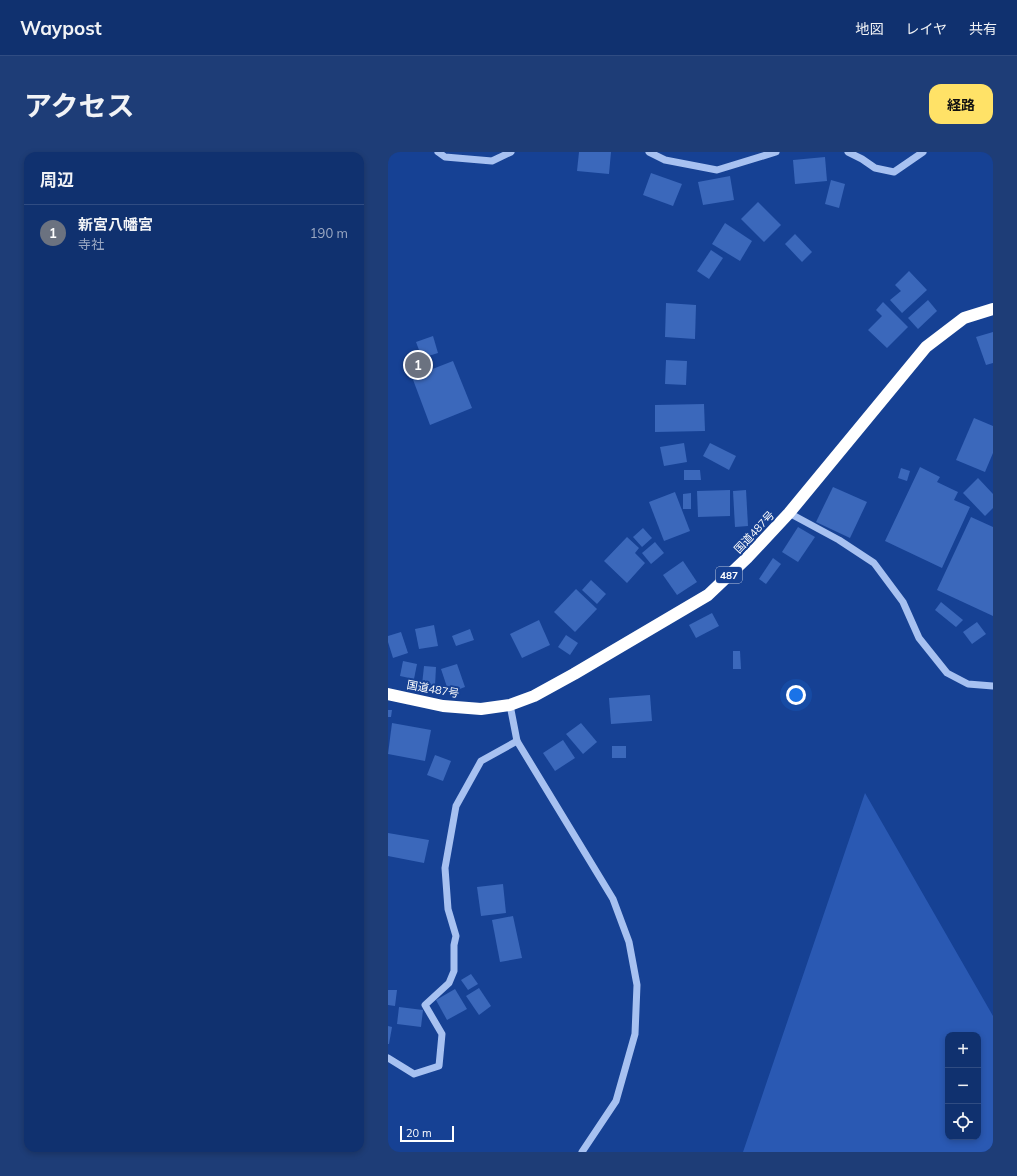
<!DOCTYPE html>
<html lang="ja">
<head>
<meta charset="utf-8">
<style>
	:root { --surface:#10316f; --page:#1e3d77; --text:#f1f3f6; --muted:#9ca9c3; --line:#304c82; --accent:#ffe267 }
	body { margin:0; font-family:Mulish,"Noto Sans JP",sans-serif; background:var(--page); color:var(--text) }
	.controls { position:absolute; right:12px; bottom:12px; display:grid; overflow:hidden; border-radius:8px; box-shadow:0 2px 6px #0003 }
	.controls button { width:36px; height:36px; display:grid; place-items:center; padding:0; border:0; border-bottom:1px solid var(--line); background:var(--surface); color:var(--text); font:20px sans-serif }
	.scale { position:absolute; left:12px; bottom:10px; width:54px; box-sizing:border-box; padding-left:4px; border:2px solid #fff; border-top:0; font-size:11px; line-height:14px; white-space:nowrap; color:#fff; -webkit-text-stroke:3px #164194; paint-order:stroke }
	.you { position:absolute; left:408px; top:543px; width:14px; height:14px; margin:-10px; border:3px solid #fff; border-radius:50%; background:#1a73e8; box-shadow:0 0 0 6px #1a73e833 }
	.badge { display:grid; place-items:center; width:26px; height:26px; border-radius:50%; background:var(--accent); color:#fff; font-size:13px; font-weight:700 }
	.pin { position:absolute; translate:-50% -50%; border:2px solid #fff; box-shadow:0 1px 4px #0006 }
	.list { margin:0; padding:0; list-style:none }
	h2 { display:flex; justify-content:space-between; align-items:center; height:52px; margin:0; padding:0 16px; font-size:17px }
	h2 small { font-size:13px; font-weight:400; color:var(--muted) }
	.list li { display:grid; grid-template-columns:26px 1fr auto; gap:12px; align-items:center; box-sizing:border-box; height:56px; padding:0 16px; border-top:1px solid var(--line) }
	.list b { display:block; font-size:15px; white-space:nowrap }
	.list p { margin:0; font-size:13px; white-space:nowrap; color:var(--muted) }
	.list em { font-size:13px; font-style:normal; color:var(--muted) }
	.icon { flex:none; width:22px; height:22px; fill:none; stroke:currentColor; stroke-width:2; stroke-linecap:round; stroke-linejoin:round }
	.map { position:relative; flex:none; width:605px; height:1000px; overflow:hidden; border-radius:12px }
	header { display:flex; align-items:center; gap:24px; box-sizing:border-box; height:56px; padding:0 20px; background:var(--surface); border-bottom:1px solid var(--line) }
	header strong { font-size:19px }
	nav { display:flex; gap:22px; margin-inline-start:auto; font-size:14px }
	.intro { display:flex; align-items:center; justify-content:space-between; box-sizing:border-box; height:96px; padding:0 24px }
	h1 { margin:0; font-size:28px }
	.button { padding:10px 18px; border-radius:12px; background:var(--accent); color:#111; font-size:14px; font-weight:700 }
	main { display:flex; gap:24px; padding:0 24px }
	aside { flex:1; background:var(--surface); border-radius:12px; box-shadow:0 2px 6px #0003 }
	.map>svg:first-child { display:block }
	.green { fill:#2a59b3; fill-rule:evenodd }
	.building { fill:#3b68bb }
	.lines { fill:none; stroke-linecap:round; stroke-linejoin:round }
	.minor { stroke:#a7c1f1; stroke-width:7 }
	.highway { stroke:#fff; stroke-width:12 }
	.labels { text-anchor:middle; stroke-width:4; stroke-linejoin:round; paint-order:stroke }
	.shield { fill:#164194; stroke:#b9c6df; stroke-width:1 }
	.shield-label { font-size:10px; font-weight:bold; fill:#fff }
	.street-label { font-size:11px; fill:#fff; stroke:#164194 }
</style>
</head>
<body>
<header>
<strong>Waypost</strong>
<nav><a>地図</a><a>レイヤ</a><a>共有</a></nav>
</header>
<div class="intro"><h1>アクセス</h1><a class="button">経路</a></div>
<main>
<aside>
<h2>周辺<small></small></h2>
<ul class="list">
<li><span class="badge" style="background:#6b7280">1</span><div><b>新宮八幡宮</b><p>寺社</p></div><em>190 m</em></li>
</ul>
</aside>
<div class="map">
<svg width="605" height="1000" viewBox="0 0 605 1000">
	<rect width="100%" height="100%" fill="#164194"/>
	<!-- green -->
	<path class="green" d="M477,641l128,223v136h-250zM560,883h30v102h-30z"/>
	<!-- building -->
	<g class="building">
		<polygon points="191,0 223,0 221,22 189,19"/>
		<polygon points="437,5 439,29 407,32 405,8"/>
		<polygon points="263,21 294,32 285,54 255,43"/>
		<polygon points="342,24 346,48 315,53 310,30"/>
		<polygon points="443,28 457,32 451,56 437,52"/>
		<polygon points="370,50 393,73 376,90 353,67"/>
		<polygon points="337,71 364,89 352,109 324,92"/>
		<polygon points="407,82 424,100 414,110 397,92"/>
		<polygon points="323,98 335,106 321,127 309,119"/>
		<polygon points="521,119 539,138 514,161 502,148 513,139 507,133"/>
		<polygon points="540,148 549,159 530,177 520,166"/>
		<polygon points="495,150 520,175 499,196 480,178 494,164 488,158"/>
		<polygon points="278,151 308,153 307,187 277,185"/>
		<polygon points="605,180 605,211 598,213 588,185"/>
		<polygon points="45,184 50,201 34,206 28,190"/>
		<polygon points="278,208 299,209 298,233 277,232"/>
		<polygon points="65,209 84,256 42,273 24,225"/>
		<polygon points="316,252 317,279 267,280 267,253"/>
		<polygon points="586,266 605,274 605,301 597,320 568,308"/>
		<polygon points="296,291 299,310 276,314 272,295"/>
		<polygon points="322,291 348,304 341,318 315,304"/>
		<polygon points="532,315 552,325 549,330 570,340 566,348 582,355 554,416 497,389"/>
		<polygon points="513,316 522,319 519,329 510,326"/>
		<polygon points="296,318 312,318 313,328 296,328"/>
		<polygon points="590,326 605,342 605,356 597,364 575,341"/>
		<polygon points="445,335 479,350 462,386 428,370"/>
		<polygon points="342,338 342,364 310,365 309,339"/>
		<polygon points="358,338 360,374 347,375 345,339"/>
		<polygon points="287,340 302,379 276,389 261,350"/>
		<polygon points="303,341 303,357 295,357 295,342"/>
		<polygon points="583,365 605,375 605,464 549,438"/>
		<polygon points="410,375 427,385 410,410 394,400"/>
		<polygon points="255,376 264,386 254,395 245,385"/>
		<polygon points="239,385 251,396 247,401 257,411 239,431 216,409"/>
		<polygon points="267,390 276,401 263,412 254,401"/>
		<polygon points="385,406 393,412 378,432 371,427"/>
		<polygon points="295,409 309,430 289,443 275,423"/>
		<polygon points="203,428 218,442 209,452 194,438"/>
		<polygon points="188,437 209,457 187,480 166,460"/>
		<polygon points="553,450 575,468 568,475 547,458"/>
		<polygon points="324,461 331,474 308,486 301,473"/>
		<polygon points="151,468 162,493 134,506 122,482"/>
		<polygon points="589,470 598,482 584,492 575,480"/>
		<polygon points="46,473 50,494 31,497 27,477"/>
		<polygon points="82,477 86,488 68,494 64,484"/>
		<polygon points="13,480 20,501 5,506 0,490 0,484"/>
		<polygon points="178,483 190,491 182,503 170,495"/>
		<polygon points="345,499 352,499 353,517 345,517"/>
		<polygon points="15,509 29,512 26,527 12,524"/>
		<polygon points="69,512 77,535 61,541 53,517"/>
		<polygon points="36,514 48,515 47,534 34,533"/>
		<polygon points="262,543 264,569 223,572 221,546"/>
		<polygon points="0,558 4,558 3,565 0,565"/>
		<polygon points="4,571 43,578 37,609 0,602"/>
		<polygon points="193,571 209,590 195,602 178,582"/>
		<polygon points="175,588 187,606 167,619 155,601"/>
		<rect x="224" y="594" width="14" height="12"/>
		<polygon points="47,603 63,609 55,629 39,623"/>
		<polygon points="0,681 41,688 36,711 0,704"/>
		<polygon points="115,732 118,761 93,764 89,735"/>
		<polygon points="125,764 134,806 112,810 104,768"/>
		<polygon points="83,822 90,832 80,838 73,828"/>
		<polygon points="91,836 103,854 91,863 78,844"/>
		<polygon points="67,837 79,857 59,868 48,848"/>
		<polygon points="0,838 9,838 7,854 0,853"/>
		<polygon points="11,855 35,858 33,875 9,872"/>
		<polygon points="0,874 4,875 1,892 0,892"/>
	</g>
	<g class="lines">
		<!-- minor -->
		<g class="minor">
			<polyline points="50,0 57,5 104,9 123,0"/>
			<polyline points="261,0 277,8 329,18 388,0"/>
			<polyline points="460,0 474,7 487,16 506,20 535,0"/>
			<polyline points="401,361 451,388 486,411 515,450 531,486 559,521 580,532 605,534"/>
			<polyline points="129,589 225,747 241,790 249,833 247,882 228,949 194,1000"/>
			<polyline points="0,906 26,922 51,914 54,882 37,853 61,831 66,819 66,793 68,784 60,757 57,716 68,654 93,609 129,589 122,553"/>
		</g>
		<!-- highway -->
		<polyline class="highway" points="0,542 55,554 93,557 122,553 146,544 186,522 320,443 359,406 401,361 538,195 576,166 605,157"/>
	</g>
	<g class="labels">
		<!-- shield labels -->
		<rect class="shield" x="328" y="415" width="26" height="16" rx="3"/>
		<g class="shield-label">
			<text x="341" y="427">487</text>
		</g>
		<!-- street labels -->
		<g class="street-label">
			<text transform="translate(366 380) rotate(-47)" y="4">国道487号</text>
			<text transform="translate(45 537) rotate(10)" y="4">国道487号</text>
		</g>
	</g>
</svg>
<div class="controls">
<button>+</button>
<button>−</button>
<button><svg class="icon" aria-label="locate" viewBox="0 0 24 24"><circle cx="12" cy="12" r="6"/><path d="M12 2v4M12 18v4M2 12h4M18 12h4"/></svg></button>
</div>
<div class="scale">20 m</div>
<div class="you"></div>
<div class="pin badge" style="left:30px;top:213px;background:#6b7280">1</div>
</div>
</main>
</body>
</html>
